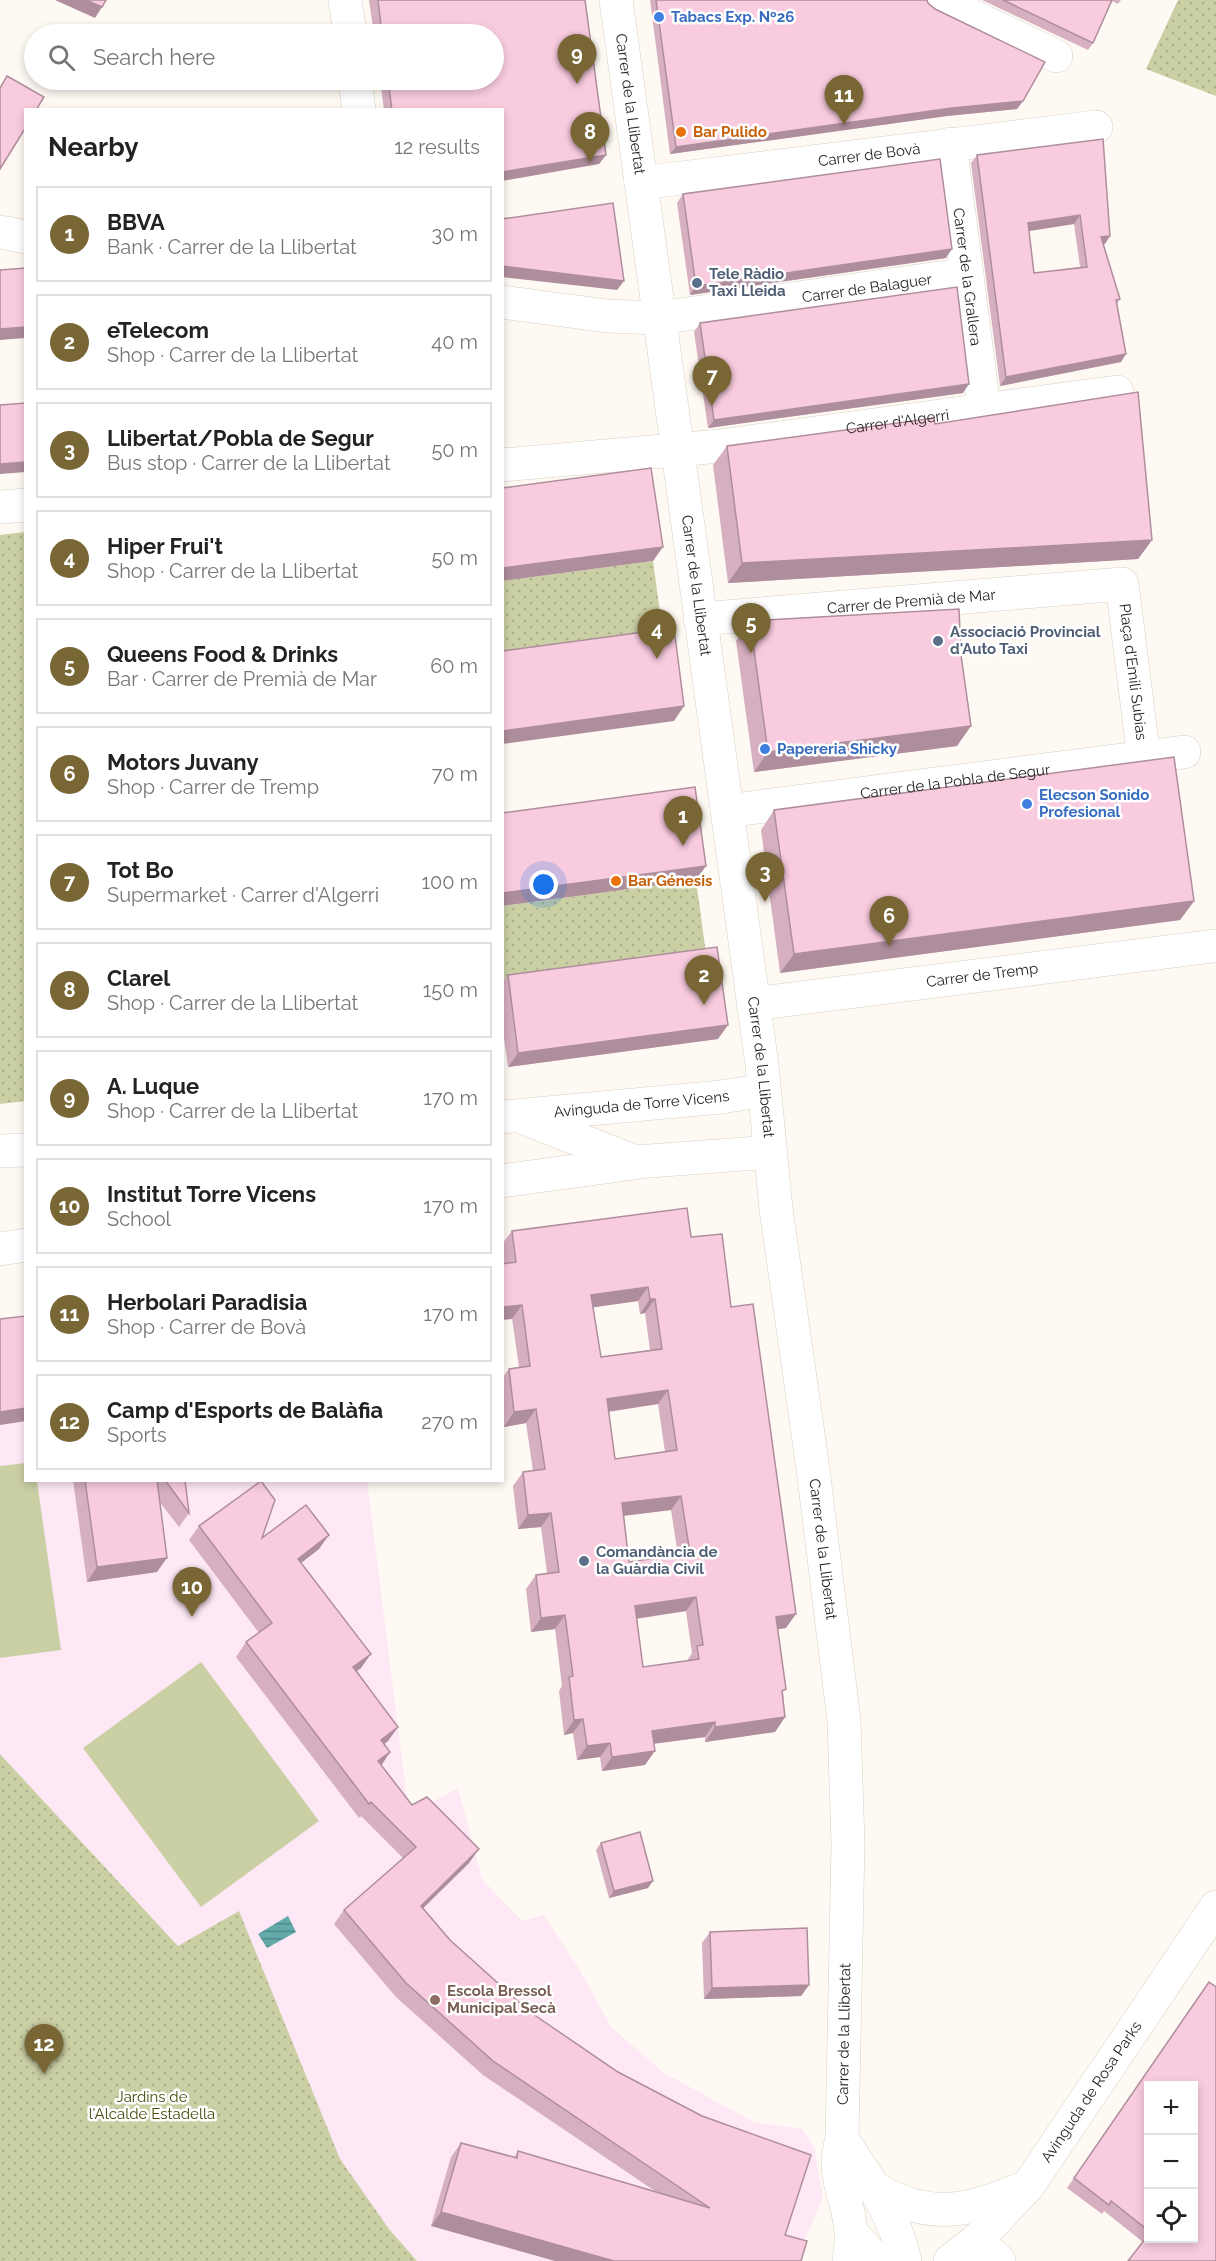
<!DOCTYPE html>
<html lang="en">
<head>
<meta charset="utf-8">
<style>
	:root { --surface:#fff; --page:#f2f2f2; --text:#222; --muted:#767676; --line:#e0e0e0; --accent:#786634 }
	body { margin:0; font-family:Raleway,sans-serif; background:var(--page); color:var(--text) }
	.controls { position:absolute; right:18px; bottom:18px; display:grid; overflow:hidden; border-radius:0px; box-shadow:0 3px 9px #0003 }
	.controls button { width:54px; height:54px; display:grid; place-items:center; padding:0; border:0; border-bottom:2px solid var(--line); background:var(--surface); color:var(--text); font:30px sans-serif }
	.you { position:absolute; left:544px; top:885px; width:21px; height:21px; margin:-15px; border:4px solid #fff; border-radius:50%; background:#1a73e8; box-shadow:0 0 0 9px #1a73e833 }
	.badge { display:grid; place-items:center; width:39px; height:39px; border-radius:50%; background:var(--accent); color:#fff; font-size:20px; font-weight:700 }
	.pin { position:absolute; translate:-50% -50px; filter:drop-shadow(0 2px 3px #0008) }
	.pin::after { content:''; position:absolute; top:32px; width:21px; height:18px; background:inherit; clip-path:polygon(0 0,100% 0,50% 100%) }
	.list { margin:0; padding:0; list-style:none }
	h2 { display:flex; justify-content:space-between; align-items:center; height:78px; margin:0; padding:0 24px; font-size:26px }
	h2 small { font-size:20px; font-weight:400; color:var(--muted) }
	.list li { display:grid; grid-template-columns:39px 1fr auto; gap:18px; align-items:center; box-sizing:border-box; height:96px; margin:0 12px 12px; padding:0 12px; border:2px solid var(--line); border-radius:0px }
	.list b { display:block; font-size:22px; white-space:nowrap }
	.list p { margin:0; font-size:20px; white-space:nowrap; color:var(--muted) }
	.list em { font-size:20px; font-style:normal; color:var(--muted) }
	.icon { flex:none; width:33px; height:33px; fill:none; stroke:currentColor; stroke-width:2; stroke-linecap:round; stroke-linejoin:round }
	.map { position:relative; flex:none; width:1216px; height:2261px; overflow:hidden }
	.search { position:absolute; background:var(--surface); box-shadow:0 3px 9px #0003; left:24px; top:24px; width:480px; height:66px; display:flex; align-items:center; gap:15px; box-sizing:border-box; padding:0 21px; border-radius:33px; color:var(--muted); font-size:22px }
	.panel { position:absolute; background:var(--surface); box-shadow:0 3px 9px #0003; left:24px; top:108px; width:480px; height:1374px; border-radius:0px }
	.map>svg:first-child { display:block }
	.education { fill:#fee8f6 }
	.grass { fill:#cbcfa4 }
	.park { fill:url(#park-dots) }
	.water { fill:url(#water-rules) }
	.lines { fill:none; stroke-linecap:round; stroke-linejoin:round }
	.street-casing { stroke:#d8d0c4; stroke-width:34 }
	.secondary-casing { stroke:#d8d0c4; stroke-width:34 }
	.street { stroke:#fff; stroke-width:33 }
	.secondary { stroke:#fff; stroke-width:33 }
	.wall { fill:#d6afc0; fill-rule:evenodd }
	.shaded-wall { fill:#ae8e9c }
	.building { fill:#f9cbdf; stroke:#ae8e9c; stroke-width:1.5; fill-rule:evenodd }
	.shop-dot { fill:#3f7fe0; stroke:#fff; stroke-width:2 }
	.food-dot { fill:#e8710a; stroke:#fff; stroke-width:2 }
	.service-dot { fill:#5c6f8a; stroke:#fff; stroke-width:2 }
	.education-dot { fill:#8d6e63; stroke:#fff; stroke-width:2 }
	.labels { text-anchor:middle; stroke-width:5; stroke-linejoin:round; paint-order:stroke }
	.shop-label { font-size:15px; font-weight:bold; fill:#366cbe; stroke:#fff; text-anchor:start }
	.street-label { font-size:15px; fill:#221f1b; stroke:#fff }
	.food-label { font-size:15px; font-weight:bold; fill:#c56008; stroke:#fff; text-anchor:start }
	.service-label { font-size:15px; font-weight:bold; fill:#4e5e75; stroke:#fff; text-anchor:start }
	.education-label { font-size:15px; font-weight:bold; fill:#785e54; stroke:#fff; text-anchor:start }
	.park-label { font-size:15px; fill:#484b0b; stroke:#fff }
</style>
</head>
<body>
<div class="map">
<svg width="1216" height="2261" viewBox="0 0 1216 2261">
	<defs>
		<pattern id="park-dots" width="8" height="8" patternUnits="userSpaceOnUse" patternTransform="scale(1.5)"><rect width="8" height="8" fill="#cbcfa4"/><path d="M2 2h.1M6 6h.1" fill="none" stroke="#aeb18d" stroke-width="1.8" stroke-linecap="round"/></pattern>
		<pattern id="water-rules" width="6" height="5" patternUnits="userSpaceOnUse" patternTransform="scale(1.5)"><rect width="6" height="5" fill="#63aaab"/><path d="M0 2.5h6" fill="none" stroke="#518a8a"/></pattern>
	</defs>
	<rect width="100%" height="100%" fill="#fef9f2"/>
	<!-- education -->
	<polygon class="education" points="25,1329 26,1480 367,1481 409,1815 458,1788 482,1879 522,1921 544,1915 581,1972 611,2027 664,2073 754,2122 802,2129 814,2147 823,2198 795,2261 417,2261 389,2229 339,2159 239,1912 178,1946 0,1754 0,1332"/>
	<!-- grass -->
	<g class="grass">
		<polygon points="25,1463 26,1480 37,1481 61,1650 0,1658 0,1466"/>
		<polygon points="201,1662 319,1821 201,1907 83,1748"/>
	</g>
	<!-- park -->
	<g class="park">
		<polygon points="1178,0 1216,0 1216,96 1146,69"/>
		<polygon points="25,532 26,1101 0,1104 0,535"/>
		<polygon points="653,561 664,642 503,664 502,581"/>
		<polygon points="696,880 707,961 503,989 502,906"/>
		<polygon points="0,1754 178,1946 239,1911 340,2159 389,2229 417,2261 0,2261"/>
	</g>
	<!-- water -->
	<polygon class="water" points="288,1916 296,1932 267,1948 258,1934"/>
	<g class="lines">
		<!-- street casing -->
		<g class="street-casing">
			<g id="street">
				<polyline points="345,0 350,34"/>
				<path id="s1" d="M616,0l146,1065 14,144 37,260 31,252 4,122 -6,296c-12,38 7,58 9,93 1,10 -1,20 -2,29"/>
				<polyline points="938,0 1056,56"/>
				<polyline points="355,80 359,110"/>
				<path id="s2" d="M950,144l34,264"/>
				<path id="s3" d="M641,183l455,-56"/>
				<polyline points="0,232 26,237"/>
				<path id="s4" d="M502,302l105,14 52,2 308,-44"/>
				<path id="s5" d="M502,465l218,-19 397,-54"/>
				<polyline points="0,507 26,505"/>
				<path id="s6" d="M700,619l422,-35 22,174"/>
				<path id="s7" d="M727,811l457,-59"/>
				<path id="s8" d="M753,1004l460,-58"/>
				<path id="s9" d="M502,1117l219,-20 43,-7"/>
				<polyline points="526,1119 636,1162 770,1152"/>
				<polyline points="0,1151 26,1150"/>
				<polyline points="502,1181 634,1163"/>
				<polyline points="0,1249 26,1245"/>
				<path d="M842,2139c26,40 53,75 63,122"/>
				<path d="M878,2190c54,32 96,20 150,-4"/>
				<polyline points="851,2232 877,2261"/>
				<polyline points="977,2240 999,2261"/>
			</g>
		</g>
		<!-- secondary casing -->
		<g class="secondary-casing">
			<g id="secondary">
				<path id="s10" d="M950,2261l27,-21 51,-54 188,-279"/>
			</g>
		</g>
		<!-- street -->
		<use href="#street" class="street"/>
		<!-- secondary -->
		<use href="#secondary" class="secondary"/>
	</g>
	<!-- wall -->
	<g class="wall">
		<polygon points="369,0 585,0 606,155 599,164 502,110 384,110 380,80 494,80 494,34 374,34"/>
		<polygon points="650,0 927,0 928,3 1023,101 1017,109 947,116 670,154"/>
		<polygon points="982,0 1121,0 1118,4 1112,1 1093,43 1088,50"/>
		<path d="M1103,139l2,105h-2l17,55 -3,5 4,58 -121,24 -29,-223 6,-8zM1074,224l6,43 -46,6 -5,-42z"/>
		<polygon points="683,194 946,258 690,295 677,203"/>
		<polygon points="700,323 963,393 708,428 694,332"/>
		<polygon points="935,424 1152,540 1138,559 728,583 713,465 727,446"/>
		<polygon points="750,621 957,746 754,772 736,641"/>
		<polygon points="774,810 1194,901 1180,920 780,973 761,830"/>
		<polygon points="508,975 718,1039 508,1067 502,1024 502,982"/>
		<path d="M512,1231l179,6 40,70 55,321 -8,1 7,88 -10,15 -70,10v-5l-51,7 -9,21 -43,6 -2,-14 -23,3 -4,-27 -9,2 -5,-44 3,-5 -7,-57 -24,3 -5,-43 10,-14 11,-2 -6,-46 -23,2 -5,-43 10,-14 10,-1 -7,-48 -22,4 -2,-16v-33l7,-9 10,-2 -17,-118v-5zM638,1301l2,13 5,-1 5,37 -49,7 -8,-50zM658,1404l7,48 -50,7 -6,-47zM671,1510l7,45 -49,7 -5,-46zM686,1611l6,42 -5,8 -44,6 -6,-48z"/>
		<polygon points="73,1480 185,1480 189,1513 179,1527 159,1501 157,1572 87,1582"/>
		<polygon points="199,1526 262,1538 319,1549 301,1563 361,1668 357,1671 398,1727 388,1741 384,1744 390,1752 381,1765 412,1805 469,1863 423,1908 450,1940 530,2012 785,2235 431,2226 451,2157 461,2143 514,2158 518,2151 655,2191 483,2075 396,1997 334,1924 344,1910 403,1858 361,1816 359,1818 236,1657 246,1642 259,1633 189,1540"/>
		<polygon points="601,1843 648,1888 609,1898 596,1850"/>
		<polygon points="710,1932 809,1985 801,1996 704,1999 702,1943"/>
		<path d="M1209,1982l7,279 -73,-19 -39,-31 -2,3 -35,-26zM1149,2085l45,153h-45z"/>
	</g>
	<!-- shaded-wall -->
	<g class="shaded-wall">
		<polygon points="55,0 86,0 102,7 95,18"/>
		<polygon points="1023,101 1017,109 947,116 670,154 676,147 952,108"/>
		<polygon points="606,155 599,164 502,181 502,172"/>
		<polygon points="1080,215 1074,224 1022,232 1028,223"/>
		<polygon points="1110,236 1105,244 1095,246 1101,237"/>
		<polygon points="952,249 946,258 690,295 696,286"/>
		<polygon points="502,266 624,281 617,290 502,277"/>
		<polygon points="26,327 26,338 0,340 0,329"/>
		<polygon points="1126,354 1121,362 1000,386 1006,377"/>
		<polygon points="969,384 963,393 708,428 714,420"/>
		<polygon points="26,462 26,472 0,474 0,464"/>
		<polygon points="1152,540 1138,559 728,583 742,563"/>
		<polygon points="663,547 653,561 502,581 502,568"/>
		<polygon points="684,706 674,721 502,744 502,731"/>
		<polygon points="971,726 957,746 754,772 768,752"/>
		<polygon points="706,866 696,880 502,906 502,893"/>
		<polygon points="1194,901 1180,920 780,973 794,954"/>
		<polygon points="728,1025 718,1039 508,1067 518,1053"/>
		<polygon points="648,1287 638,1301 582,1309 591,1295"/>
		<polygon points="650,1299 655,1299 645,1313 640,1314"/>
		<polygon points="522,1305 512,1319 502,1320 502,1307"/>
		<polygon points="668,1390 658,1404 597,1413 607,1399"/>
		<polygon points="26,1408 26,1421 0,1425 0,1412"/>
		<polygon points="536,1409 526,1423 504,1427 514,1412"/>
		<polygon points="681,1496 671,1510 612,1517 622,1503"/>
		<polygon points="551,1513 541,1527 518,1529 528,1515"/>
		<polygon points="329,1535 319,1549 288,1573 298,1559"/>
		<polygon points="167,1558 157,1572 87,1582 97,1567"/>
		<polygon points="696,1597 686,1611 625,1620 635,1606"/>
		<polygon points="796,1614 786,1628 766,1631 776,1617"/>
		<polygon points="565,1615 555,1629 531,1632 541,1618"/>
		<polygon points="371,1654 361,1668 344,1681 353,1667"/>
		<polygon points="785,1717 775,1732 705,1742 715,1727"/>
		<polygon points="583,1719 573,1733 564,1735 574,1720"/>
		<polygon points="715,1722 705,1737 642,1745 652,1731"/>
		<polygon points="398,1727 388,1741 371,1754 381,1740"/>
		<polygon points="610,1743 600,1757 577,1760 587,1746"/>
		<polygon points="655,1751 645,1765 602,1771 612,1757"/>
		<polygon points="390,1752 381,1766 378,1761"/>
		<polygon points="479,1849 469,1863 411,1920 421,1906"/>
		<polygon points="653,1881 648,1888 609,1898 614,1891"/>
		<polygon points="809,1985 801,1996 704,1999 712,1988"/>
		<polygon points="441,2212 614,2261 555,2261 431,2226"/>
	</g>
	<!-- building -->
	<g class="building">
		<polygon points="86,0 106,0 102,7"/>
		<polygon points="378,0 585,0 606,155 502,172 502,110 392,110 388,80 494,80 494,34 382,34"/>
		<polygon points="656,0 927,0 928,3 935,9 1045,62 1023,101 952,108 676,147"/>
		<polygon points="1003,0 1112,0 1093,43"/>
		<polygon points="7,76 44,97 36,110 26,110 26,127 0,169 0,88"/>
		<path d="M1103,139l7,97 -9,1 19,62 -4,1 10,54 -120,23 -29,-222zM1080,215l7,52 -53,6 -6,-50z"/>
		<polygon points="940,159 952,249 696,286 683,194"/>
		<polygon points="613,203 624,281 502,266 502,219"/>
		<polygon points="26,268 26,327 0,329 0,270"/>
		<polygon points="957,287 969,384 714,420 700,323"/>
		<polygon points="1138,392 1152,540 742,563 727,446 934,418 935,424"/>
		<polygon points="26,403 26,462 0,464 0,405"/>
		<polygon points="651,468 663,547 502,568 502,488"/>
		<polygon points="959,609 961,655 971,726 768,752 750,621"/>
		<polygon points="674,628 684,706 502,731 502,651"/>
		<polygon points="1174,757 1194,901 794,954 774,810"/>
		<polygon points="695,787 706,866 502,893 502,813"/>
		<polygon points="717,947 728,1025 518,1053 508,975"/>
		<path d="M687,1208l4,29 31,-3 9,73 22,-3 43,310 -20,3 10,72 -4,2 3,26 -70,10v-5l-63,9 3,20 -43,6 -2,-14 -23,3 -4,-27 -9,1 -5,-43 4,-1 -8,-61 -24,3 -5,-43 23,-3 -8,-59 -23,2 -5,-43 22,-3 -9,-60 -22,3 -5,-43 21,-3 -8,-61 -20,2v-43l14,-2 -4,-31zM648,1287l2,12h5l7,50 -61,8 -10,-62zM668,1390l9,60 -62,9 -8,-60zM681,1496l9,57 -61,9 -7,-59zM696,1597l7,48 -6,1 2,13 -56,8 -8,-61z"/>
		<polygon points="26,1316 26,1408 0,1412 0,1319"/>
		<polygon points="85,1480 157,1480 167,1558 97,1567"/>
		<polygon points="165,1480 185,1480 189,1513"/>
		<polygon points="261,1481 275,1500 262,1538 306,1505 329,1535 298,1559 371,1654 353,1667 398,1727 381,1740 390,1752 378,1761 412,1805 427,1797 479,1849 421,1906 450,1940 530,2012 618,2072 702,2116 811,2155 785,2235 807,2241 801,2261 614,2261 441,2212 461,2143 517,2158 518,2151 710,2208 493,2061 406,1983 344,1910 416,1847 371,1802 369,1804 246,1642 272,1623 199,1526"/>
		<polygon points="640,1832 653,1881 614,1891 601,1843"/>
		<polygon points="807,1928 809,1985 712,1988 710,1932"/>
		<polygon points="1209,1982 1216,1987 1216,2261 1128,2261 1149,2234 1149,2238 1194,2238 1194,2085 1149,2085 1149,2231 1111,2201 1109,2205 1074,2178"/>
	</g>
	<!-- markers -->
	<g class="shop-dot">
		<circle cx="659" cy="17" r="6"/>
		<circle cx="765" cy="749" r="6"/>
		<circle cx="1027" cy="804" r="6"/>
	</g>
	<g class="food-dot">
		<circle cx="681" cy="132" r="6"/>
		<circle cx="616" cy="881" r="6"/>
	</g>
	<g class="service-dot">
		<circle cx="697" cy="283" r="6"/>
		<circle cx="938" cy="641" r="6"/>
		<circle cx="584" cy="1561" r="6"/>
	</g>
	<circle class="education-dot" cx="435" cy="2000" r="6"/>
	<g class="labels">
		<!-- shop labels -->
		<g class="shop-label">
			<text x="671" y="22">Tabacs Exp. Nº26</text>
			<text x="777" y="754">Papereria Shicky</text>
			<text x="1039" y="800">Elecson Sonido<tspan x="1039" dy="17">Profesional</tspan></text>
		</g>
		<!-- street labels -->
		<g class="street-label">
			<text dy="5" stroke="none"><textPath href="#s1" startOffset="105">Carrer de la Llibertat</textPath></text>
			<text dy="5" stroke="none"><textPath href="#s3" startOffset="230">Carrer de Bovà</textPath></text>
			<text dy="5" stroke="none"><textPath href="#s2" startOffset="134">Carrer de la Grallera</textPath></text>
			<text dy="5" stroke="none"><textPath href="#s4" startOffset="368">Carrer de Balaguer</textPath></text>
			<text dy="5" stroke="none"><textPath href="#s5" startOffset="398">Carrer d'Algerri</textPath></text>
			<text dy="5" stroke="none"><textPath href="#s1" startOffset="591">Carrer de la Llibertat</textPath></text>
			<text dy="5" stroke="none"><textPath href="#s6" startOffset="212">Carrer de Premià de Mar</textPath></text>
			<text dy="5" stroke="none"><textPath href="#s6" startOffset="512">Plaça d'Emili Subías</textPath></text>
			<text dy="5" stroke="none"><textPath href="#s7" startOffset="230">Carrer de la Pobla de Segur</textPath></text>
			<text dy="5" stroke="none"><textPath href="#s8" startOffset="231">Carrer de Tremp</textPath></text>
			<text dy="5" stroke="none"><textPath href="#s1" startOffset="1077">Carrer de la Llibertat</textPath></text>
			<text dy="5" stroke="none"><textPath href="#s9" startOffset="140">Avinguda de Torre Vicens</textPath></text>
			<text dy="5" stroke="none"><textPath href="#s1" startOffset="1563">Carrer de la Llibertat</textPath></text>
			<text transform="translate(844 2034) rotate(-89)" y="5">Carrer de la Llibertat</text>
			<text dy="5" stroke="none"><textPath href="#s10" startOffset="222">Avinguda de Rosa Parks</textPath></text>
		</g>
		<!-- food labels -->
		<g class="food-label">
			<text x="693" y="137">Bar Pulido</text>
			<text x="628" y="886">Bar Génesis</text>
		</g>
		<!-- service labels -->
		<g class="service-label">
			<text x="709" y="279">Tele Ràdio<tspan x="709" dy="17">Taxi Lleida</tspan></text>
			<text x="950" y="637">Associació Provincial<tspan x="950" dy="17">d'Auto Taxi</tspan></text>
			<text x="596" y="1557">Comandància de<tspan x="596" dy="17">la Guàrdia Civil</tspan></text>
		</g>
		<!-- education labels -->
		<g class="education-label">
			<text x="447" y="1996">Escola Bressol<tspan x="447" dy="17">Municipal Secà</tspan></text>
		</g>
		<!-- park labels -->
		<g class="park-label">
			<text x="152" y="2102">Jardins de<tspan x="152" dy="17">l'Alcalde Estadella</tspan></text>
		</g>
	</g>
</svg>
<div class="controls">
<button>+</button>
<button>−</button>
<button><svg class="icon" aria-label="locate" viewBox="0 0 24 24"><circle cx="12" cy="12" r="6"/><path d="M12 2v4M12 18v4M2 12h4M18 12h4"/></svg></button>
</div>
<div class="you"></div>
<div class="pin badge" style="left:683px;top:846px">1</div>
<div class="pin badge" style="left:704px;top:1005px">2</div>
<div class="pin badge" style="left:765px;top:902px">3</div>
<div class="pin badge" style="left:657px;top:659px">4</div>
<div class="pin badge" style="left:751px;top:653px">5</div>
<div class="pin badge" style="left:889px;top:946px">6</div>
<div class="pin badge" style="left:712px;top:406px">7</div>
<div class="pin badge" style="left:590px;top:162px">8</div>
<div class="pin badge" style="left:577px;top:84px">9</div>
<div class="pin badge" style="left:192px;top:1617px">10</div>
<div class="pin badge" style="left:844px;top:125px">11</div>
<div class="pin badge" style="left:44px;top:2074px">12</div>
<div class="search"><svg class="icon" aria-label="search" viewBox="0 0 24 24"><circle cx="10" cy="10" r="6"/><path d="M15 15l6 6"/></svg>Search here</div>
<section class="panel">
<h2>Nearby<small>12 results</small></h2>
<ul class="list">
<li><span class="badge">1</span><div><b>BBVA</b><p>Bank · Carrer de la Llibertat</p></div><em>30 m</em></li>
<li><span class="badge">2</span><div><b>eTelecom</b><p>Shop · Carrer de la Llibertat</p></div><em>40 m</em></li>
<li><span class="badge">3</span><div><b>Llibertat/Pobla de Segur</b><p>Bus stop · Carrer de la Llibertat</p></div><em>50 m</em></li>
<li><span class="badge">4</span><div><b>Hiper Frui't</b><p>Shop · Carrer de la Llibertat</p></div><em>50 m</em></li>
<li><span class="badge">5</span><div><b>Queens Food &amp; Drinks</b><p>Bar · Carrer de Premià de Mar</p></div><em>60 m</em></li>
<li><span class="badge">6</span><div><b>Motors Juvany</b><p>Shop · Carrer de Tremp</p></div><em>70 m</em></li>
<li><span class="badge">7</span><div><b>Tot Bo</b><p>Supermarket · Carrer d'Algerri</p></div><em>100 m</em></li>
<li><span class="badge">8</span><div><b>Clarel</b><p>Shop · Carrer de la Llibertat</p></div><em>150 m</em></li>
<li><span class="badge">9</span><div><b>A. Luque</b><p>Shop · Carrer de la Llibertat</p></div><em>170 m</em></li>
<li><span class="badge">10</span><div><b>Institut Torre Vicens</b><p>School</p></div><em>170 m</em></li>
<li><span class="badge">11</span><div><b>Herbolari Paradisia</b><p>Shop · Carrer de Bovà</p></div><em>170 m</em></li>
<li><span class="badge">12</span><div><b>Camp d'Esports de Balàfia</b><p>Sports</p></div><em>270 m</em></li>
</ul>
</section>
</div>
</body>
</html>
